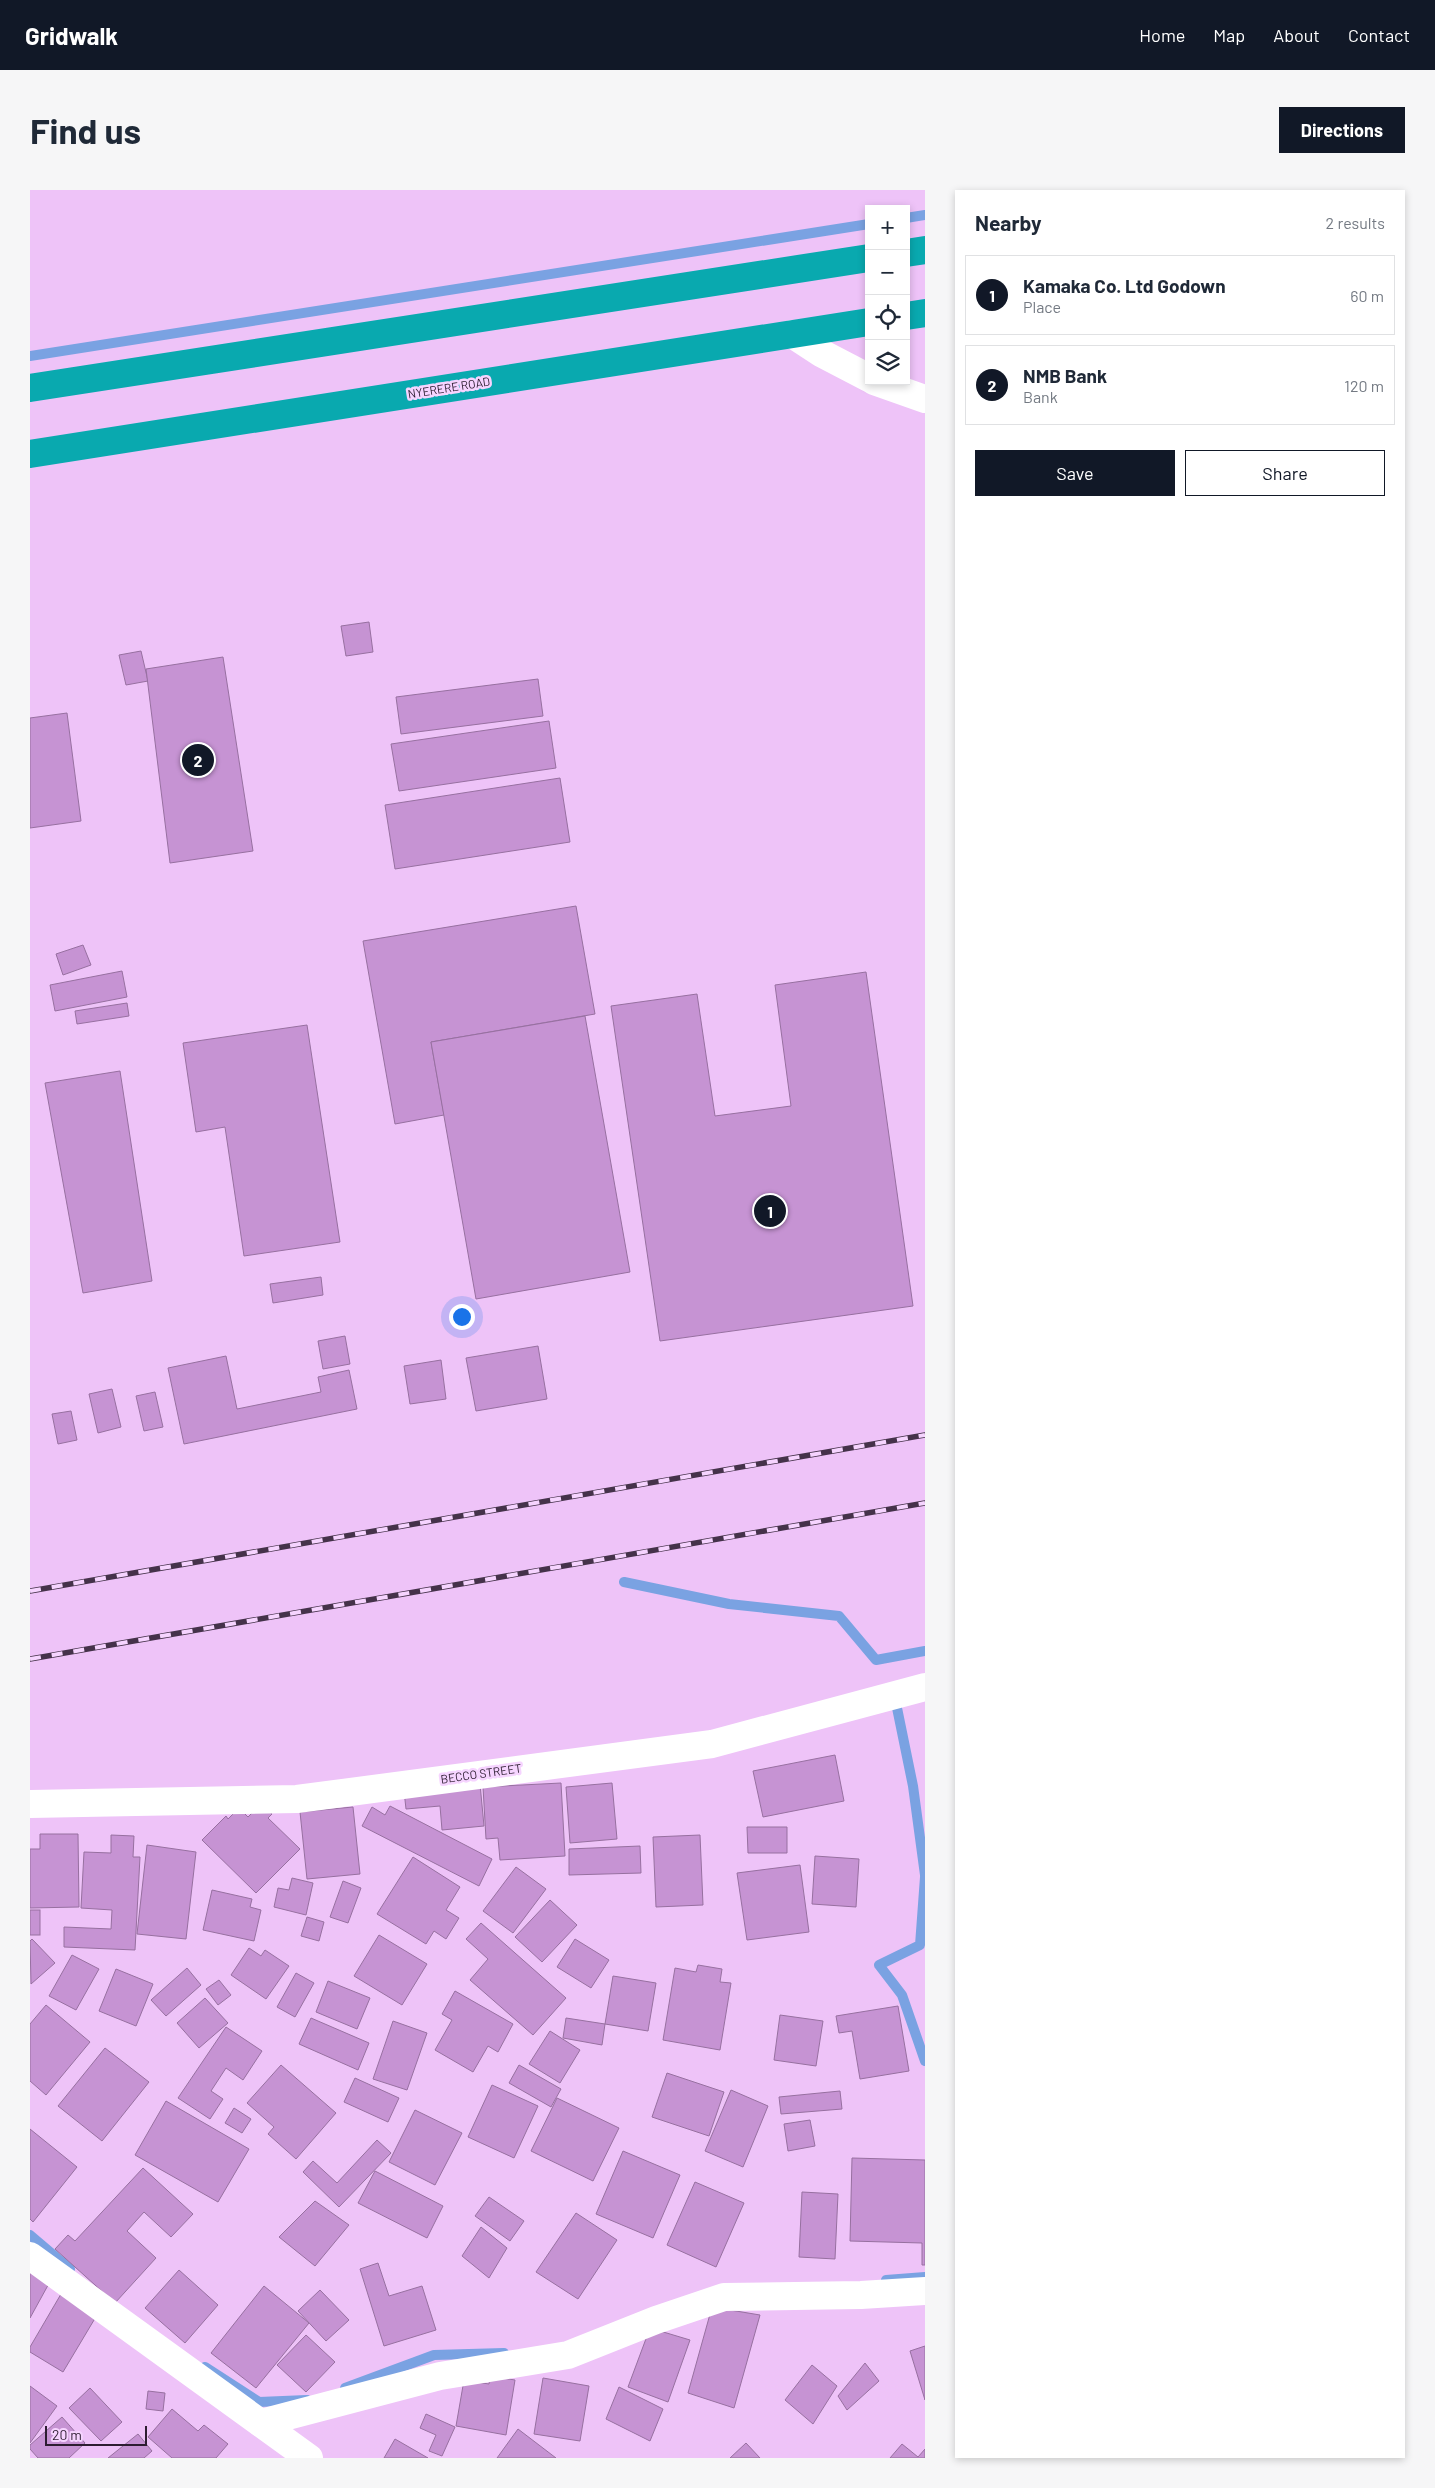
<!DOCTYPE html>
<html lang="en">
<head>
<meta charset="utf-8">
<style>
	:root { --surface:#fff; --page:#f6f6f7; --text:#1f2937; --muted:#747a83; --line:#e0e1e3; --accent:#111827 }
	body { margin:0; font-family:Barlow,sans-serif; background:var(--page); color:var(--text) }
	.controls { position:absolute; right:15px; top:15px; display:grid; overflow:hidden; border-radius:0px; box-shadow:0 2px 8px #0003 }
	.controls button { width:45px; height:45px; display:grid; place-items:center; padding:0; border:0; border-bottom:1px solid var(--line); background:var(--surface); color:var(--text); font:25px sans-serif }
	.scale { position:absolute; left:15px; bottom:12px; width:102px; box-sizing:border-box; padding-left:5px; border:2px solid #2d1d31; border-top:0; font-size:14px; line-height:18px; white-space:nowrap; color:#2d1d31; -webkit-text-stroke:4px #f6d4ff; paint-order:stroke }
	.you { position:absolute; left:431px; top:1126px; width:18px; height:18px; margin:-12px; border:4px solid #fff; border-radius:50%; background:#1a73e8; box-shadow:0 0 0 8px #1a73e833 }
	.badge { display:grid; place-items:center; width:32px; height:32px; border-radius:50%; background:var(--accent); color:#fff; font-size:16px; font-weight:700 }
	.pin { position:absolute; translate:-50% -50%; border:2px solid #fff; box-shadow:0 1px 5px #0006 }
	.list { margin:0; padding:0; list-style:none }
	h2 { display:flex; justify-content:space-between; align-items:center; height:65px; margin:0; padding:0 20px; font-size:21px }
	h2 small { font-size:16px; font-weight:400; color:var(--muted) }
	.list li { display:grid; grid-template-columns:32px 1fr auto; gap:15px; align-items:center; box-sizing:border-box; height:80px; margin:0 10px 10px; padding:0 10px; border:1px solid var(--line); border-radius:0px }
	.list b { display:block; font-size:19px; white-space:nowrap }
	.list p { margin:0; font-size:16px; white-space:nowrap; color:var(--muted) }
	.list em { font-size:16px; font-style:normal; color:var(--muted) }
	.actions { display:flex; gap:10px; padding:15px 20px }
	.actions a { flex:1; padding:11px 0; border:1px solid var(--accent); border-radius:0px; text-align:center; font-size:18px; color:var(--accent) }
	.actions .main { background:var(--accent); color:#fff }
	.icon { flex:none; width:28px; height:28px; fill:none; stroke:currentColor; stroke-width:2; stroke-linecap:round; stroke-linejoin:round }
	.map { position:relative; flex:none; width:895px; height:2268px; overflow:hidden; border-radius:0px }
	header { display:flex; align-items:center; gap:30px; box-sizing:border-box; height:70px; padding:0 25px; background:var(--accent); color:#fff }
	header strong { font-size:24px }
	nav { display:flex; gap:28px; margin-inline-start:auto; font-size:18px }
	.intro { display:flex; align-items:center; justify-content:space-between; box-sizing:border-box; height:120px; padding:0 30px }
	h1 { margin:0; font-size:35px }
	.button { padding:12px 22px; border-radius:0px; background:var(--accent); color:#fff; font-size:18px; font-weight:700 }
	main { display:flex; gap:30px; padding:0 30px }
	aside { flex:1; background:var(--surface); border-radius:0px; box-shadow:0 2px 8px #0003 }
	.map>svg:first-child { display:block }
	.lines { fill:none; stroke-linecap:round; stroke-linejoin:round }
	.stream { stroke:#7aa2e2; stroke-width:10 }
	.building { fill:#c693d3; stroke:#9770a0 }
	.minor { stroke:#fff; stroke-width:28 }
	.highway { stroke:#09a9af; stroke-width:28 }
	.rail-casing { stroke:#45324a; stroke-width:5.5 }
	.rail { stroke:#f6d4ff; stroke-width:4; stroke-dasharray:11; stroke-linecap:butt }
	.labels { text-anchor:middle; stroke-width:5; stroke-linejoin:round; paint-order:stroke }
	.street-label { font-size:12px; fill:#2d1d31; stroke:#f6d4ff }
</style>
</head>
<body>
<header>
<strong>Gridwalk</strong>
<nav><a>Home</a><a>Map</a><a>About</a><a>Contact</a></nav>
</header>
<div class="intro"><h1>Find us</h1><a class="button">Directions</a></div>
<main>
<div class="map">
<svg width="895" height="2268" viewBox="0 0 895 2268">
	<rect width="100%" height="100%" fill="#eec3f8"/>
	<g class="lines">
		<!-- stream -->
		<g class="stream">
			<polyline points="876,28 895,25"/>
			<polyline points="0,166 839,34"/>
			<polyline points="594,1392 699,1414 809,1426 846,1470 895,1461"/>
			<polyline points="866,1513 883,1596 895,1685"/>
			<polyline points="895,1687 890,1755 849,1775 872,1805 895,1871"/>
			<polyline points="0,2045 40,2079"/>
			<polyline points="856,2090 895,2087"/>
			<polyline points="175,2177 229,2212 277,2210"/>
			<polyline points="315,2198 404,2165 474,2163"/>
		</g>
	</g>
	<!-- building -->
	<g class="building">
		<polygon points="339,432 343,462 316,466 311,436"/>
		<polygon points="111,461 118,491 96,495 89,465"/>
		<polygon points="193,467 223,661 140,673 116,479"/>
		<polygon points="508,489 513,526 371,544 366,507"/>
		<polygon points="37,523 51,631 0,638 0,528"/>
		<polygon points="519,531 526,578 369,601 361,554"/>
		<polygon points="530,588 540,652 365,679 355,615"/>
		<polygon points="546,716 565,824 401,852 414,925 365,934 333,751"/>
		<polygon points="53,755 61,775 33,785 26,764"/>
		<polygon points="92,781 97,807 25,821 20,795"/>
		<polygon points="836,782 883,1116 630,1151 581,816 667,804 685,926 761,916 745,795"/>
		<polygon points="97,813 99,826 47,834 45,821"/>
		<polygon points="555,826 600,1082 446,1109 401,852"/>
		<polygon points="277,835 310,1052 214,1066 195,937 166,942 153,853"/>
		<polygon points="90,881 122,1091 53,1103 15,893"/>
		<polygon points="291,1087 293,1105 243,1113 240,1094"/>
		<polygon points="315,1146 320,1174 293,1179 288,1151"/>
		<polygon points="508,1156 517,1209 446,1221 436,1168"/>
		<polygon points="196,1166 207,1219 291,1202 288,1187 319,1180 327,1219 154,1254 138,1178"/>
		<polygon points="411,1170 416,1209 380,1214 374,1176"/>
		<polygon points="82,1199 91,1237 68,1243 59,1204"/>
		<polygon points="125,1202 133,1237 114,1241 106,1206"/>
		<polygon points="41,1221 47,1250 28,1254 22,1224"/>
		<polygon points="805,1565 814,1611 733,1627 723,1581"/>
		<polygon points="531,1593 535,1666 470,1670 468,1648 456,1649 453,1597"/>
		<polygon points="582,1593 587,1649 540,1653 536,1597"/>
		<polygon points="450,1594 454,1636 412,1640 410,1616 376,1619 374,1601"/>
		<polygon points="231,1614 242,1624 238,1628 270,1659 226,1703 172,1650 196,1626 198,1629 209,1618 218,1627"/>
		<polygon points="360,1616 462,1669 449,1696 332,1636 342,1617 355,1625"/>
		<polygon points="323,1617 330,1684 277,1689 270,1622"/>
		<polygon points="717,1637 757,1637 757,1663 718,1663"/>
		<polygon points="10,1644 48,1644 49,1717 0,1718 0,1659 10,1659"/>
		<polygon points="81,1645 104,1646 103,1667 110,1667 105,1760 34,1757 34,1737 81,1739 82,1720 51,1718 54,1662 81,1663"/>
		<polygon points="670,1645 673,1715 626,1717 623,1647"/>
		<polygon points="117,1655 166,1662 156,1749 107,1744"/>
		<polygon points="610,1656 611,1683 539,1685 539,1659"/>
		<polygon points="785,1666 829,1669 826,1717 782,1714"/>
		<polygon points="383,1667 430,1697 416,1720 429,1728 416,1749 404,1741 396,1754 347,1724"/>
		<polygon points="770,1675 779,1742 717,1750 707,1683"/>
		<polygon points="486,1677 516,1699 483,1743 453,1721"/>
		<polygon points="262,1688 283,1693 276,1725 244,1717 248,1698 259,1700"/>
		<polygon points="313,1691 331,1698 318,1733 300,1727"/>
		<polygon points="182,1700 222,1709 220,1717 231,1720 224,1751 173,1740"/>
		<polygon points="520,1710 547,1735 512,1772 485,1747"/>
		<rect x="0" y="1720" width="10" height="25"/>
		<polygon points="277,1727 294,1732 289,1751 271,1746"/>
		<polygon points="451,1733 536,1808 503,1845 440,1790 458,1769 436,1749"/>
		<polygon points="349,1745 397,1774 372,1815 324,1786"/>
		<polygon points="2,1749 25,1773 1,1794 0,1751"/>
		<polygon points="545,1749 579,1770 561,1798 527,1777"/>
		<polygon points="219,1758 231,1766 235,1760 259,1776 236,1809 201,1785"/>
		<polygon points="42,1765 69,1779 46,1820 19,1806"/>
		<polygon points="668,1775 692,1779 690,1792 701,1793 690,1860 633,1850 645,1778 666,1782"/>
		<polygon points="157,1778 171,1795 136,1826 121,1810"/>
		<polygon points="86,1779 123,1794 106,1836 69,1821"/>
		<polygon points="266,1783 284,1793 265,1827 247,1817"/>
		<polygon points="583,1786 626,1793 618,1841 575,1834"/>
		<polygon points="189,1790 201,1805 188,1815 176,1799"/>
		<polygon points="298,1791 340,1808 327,1839 286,1822"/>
		<polygon points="425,1801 483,1834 468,1862 458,1856 443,1882 405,1860 422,1830 412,1824"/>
		<polygon points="175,1808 198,1833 169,1858 147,1833"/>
		<polygon points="16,1815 60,1852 16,1905 0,1891 0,1834"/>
		<polygon points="868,1816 879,1881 830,1889 822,1841 809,1843 806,1826"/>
		<polygon points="750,1825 793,1831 786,1876 744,1870"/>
		<polygon points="281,1828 339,1853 328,1880 269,1854"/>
		<polygon points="536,1828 575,1834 572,1855 533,1848"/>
		<polygon points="363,1831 397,1843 377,1900 343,1889"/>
		<polygon points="196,1837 232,1861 213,1890 196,1878 181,1901 193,1909 180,1929 148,1908"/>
		<polygon points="520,1841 550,1860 530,1893 499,1874"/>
		<polygon points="75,1858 119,1892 72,1951 28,1916"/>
		<polygon points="251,1875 306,1923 266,1969 238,1944 244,1937 217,1913"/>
		<polygon points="489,1875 531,1899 521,1917 479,1893"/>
		<polygon points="637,1883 694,1902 679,1946 622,1927"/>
		<polygon points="325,1888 369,1908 358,1932 314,1912"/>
		<polygon points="462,1895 508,1916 484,1968 438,1947"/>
		<polygon points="701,1900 738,1916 713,1977 675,1961"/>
		<polygon points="810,1901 812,1919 751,1924 749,1907"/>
		<polygon points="527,1908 589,1938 563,1991 501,1961"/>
		<polygon points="136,1911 219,1959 188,2012 105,1965"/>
		<polygon points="204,1918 221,1929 212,1943 195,1933"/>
		<polygon points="385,1920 432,1943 405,1995 359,1972"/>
		<polygon points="780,1930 785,1956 758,1961 754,1934"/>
		<polygon points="0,1939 47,1977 3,2032 0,2029"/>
		<polygon points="347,1950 361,1963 309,2017 273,1982 283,1971 307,1993"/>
		<polygon points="593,1961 650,1985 623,2048 566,2024"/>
		<polygon points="822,1968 895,1970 895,2075 892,2075 892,2053 820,2051"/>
		<polygon points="113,1978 163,2024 141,2047 114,2022 97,2041 126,2068 85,2113 25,2059 38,2045 45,2051"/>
		<polygon points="345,1981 413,2016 397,2048 328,2013"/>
		<polygon points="665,1992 714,2013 686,2077 637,2055"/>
		<polygon points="772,2002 808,2004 805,2069 769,2067"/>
		<polygon points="459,2007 494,2031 480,2051 445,2026"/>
		<polygon points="285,2011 319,2035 285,2076 249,2047"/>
		<polygon points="546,2023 587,2050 548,2109 506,2082"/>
		<polygon points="451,2037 477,2058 459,2088 432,2066"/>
		<polygon points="348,2073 359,2106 392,2096 406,2140 354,2156 330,2079"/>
		<polygon points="0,2077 22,2088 0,2128"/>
		<polygon points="149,2080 188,2115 155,2153 115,2118"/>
		<polygon points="234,2096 279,2133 226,2198 181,2163"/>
		<polygon points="290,2100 319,2130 296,2151 268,2121"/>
		<polygon points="31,2104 67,2125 33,2182 0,2162 0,2157"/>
		<polygon points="682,2117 730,2125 704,2218 658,2203"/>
		<polygon points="620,2138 660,2150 638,2212 598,2197"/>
		<polygon points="276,2145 305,2172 276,2202 247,2175"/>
		<polygon points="895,2156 895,2210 880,2161"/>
		<polygon points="835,2173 849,2191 817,2220 808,2206"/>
		<polygon points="782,2175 807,2196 783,2234 755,2210"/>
		<polygon points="460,2186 485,2190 476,2245 426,2236 434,2190 459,2194"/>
		<polygon points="513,2188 559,2196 550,2251 504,2244"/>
		<polygon points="0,2196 27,2216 0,2253"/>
		<polygon points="589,2197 633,2219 620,2251 576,2229"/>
		<polygon points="60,2198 92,2232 71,2251 39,2218"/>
		<polygon points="118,2201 135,2203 133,2221 116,2219"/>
		<polygon points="142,2219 168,2241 174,2235 198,2254 186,2268 142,2268 118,2247"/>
		<polygon points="396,2224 425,2237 412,2266 399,2261 406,2245 390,2238"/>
		<polygon points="32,2227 55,2253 39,2268 8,2268 0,2259 0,2255"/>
		<polygon points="488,2239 526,2268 467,2268"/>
		<polygon points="108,2244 122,2261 114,2268 78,2268"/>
		<polygon points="365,2249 398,2268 354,2268"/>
		<polygon points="716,2253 730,2268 700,2268"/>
		<polygon points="872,2254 888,2267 895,2259 895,2268 860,2268"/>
	</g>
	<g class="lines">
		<!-- minor -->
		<g class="minor">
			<polyline points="762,144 791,163 839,188"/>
			<polyline points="844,191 895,209"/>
			<polyline points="0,1614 267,1609 682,1554 895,1497"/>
			<polyline points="0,2066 279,2268"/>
			<polyline points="231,2233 410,2186 538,2165 626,2130 694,2107 831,2105 895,2101"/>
		</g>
		<!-- highway -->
		<g class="highway">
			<polyline points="876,63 895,60"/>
			<polyline points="876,126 895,123"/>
			<polyline points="0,198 839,68"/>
			<polyline points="0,264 839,132"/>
		</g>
		<!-- rail casing -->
		<g class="rail-casing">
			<g id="rail">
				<polyline points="0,1401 895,1245"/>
				<polyline points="0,1469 895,1313"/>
			</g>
		</g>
		<!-- rail -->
		<use href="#rail" class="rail"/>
	</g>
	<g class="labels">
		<!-- street labels -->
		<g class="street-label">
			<text transform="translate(419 198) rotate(-9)" y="4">NYERERE ROAD</text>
			<text transform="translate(451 1584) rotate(-8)" y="4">BECCO STREET</text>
		</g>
	</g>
</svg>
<div class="controls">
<button>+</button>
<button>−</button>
<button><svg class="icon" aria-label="locate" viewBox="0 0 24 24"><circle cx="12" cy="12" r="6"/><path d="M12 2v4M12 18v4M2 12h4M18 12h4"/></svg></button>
<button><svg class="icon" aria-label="layers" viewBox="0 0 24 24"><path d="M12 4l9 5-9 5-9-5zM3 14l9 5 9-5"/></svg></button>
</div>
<div class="scale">20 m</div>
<div class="you"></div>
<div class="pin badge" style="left:740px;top:1021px">1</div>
<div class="pin badge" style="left:168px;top:570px">2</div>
</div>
<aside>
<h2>Nearby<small>2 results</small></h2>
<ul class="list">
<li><span class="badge">1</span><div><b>Kamaka Co. Ltd Godown</b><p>Place</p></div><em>60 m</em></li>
<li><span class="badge">2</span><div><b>NMB Bank</b><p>Bank</p></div><em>120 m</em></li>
</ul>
<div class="actions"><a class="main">Save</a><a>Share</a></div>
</aside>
</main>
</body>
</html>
